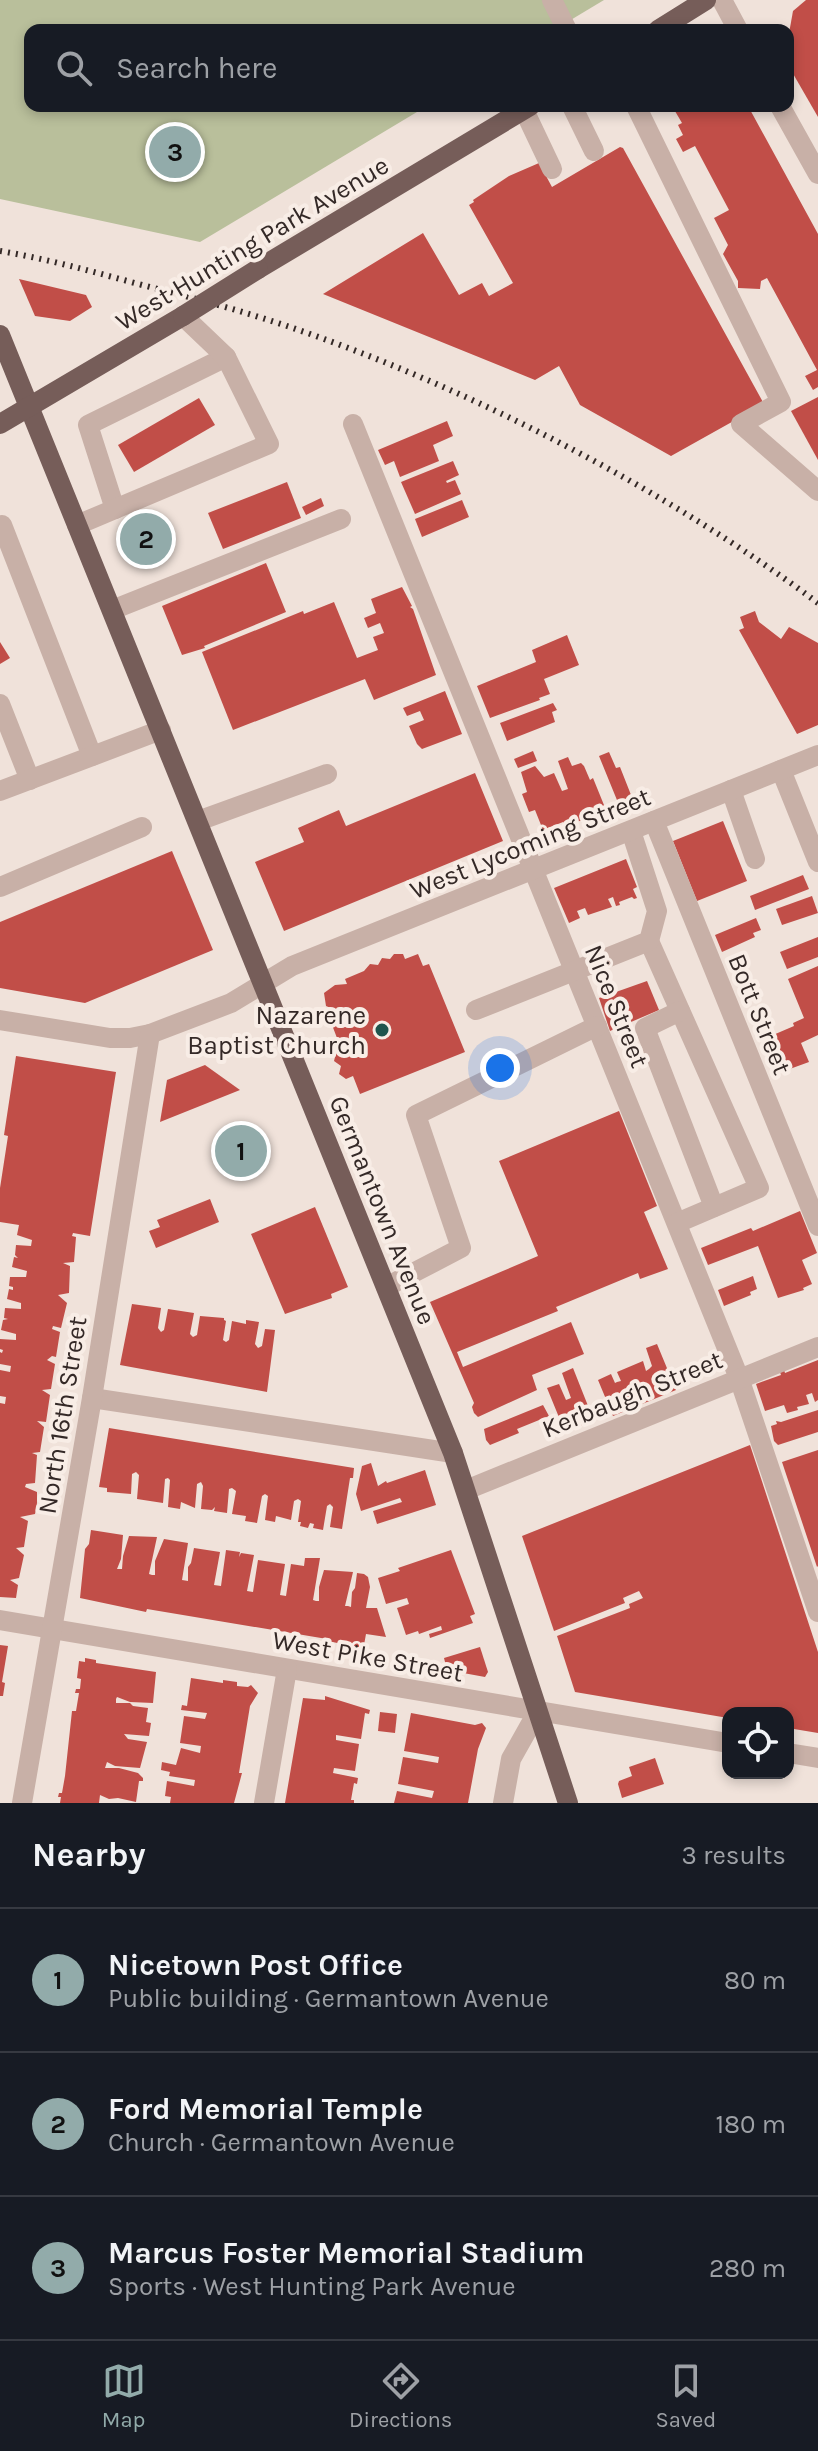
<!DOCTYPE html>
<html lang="en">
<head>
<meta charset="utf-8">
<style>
	:root { --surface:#171b24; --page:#242831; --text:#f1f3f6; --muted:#9ea1a6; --line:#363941; --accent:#92abaa }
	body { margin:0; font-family:Karla,sans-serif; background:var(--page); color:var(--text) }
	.controls { position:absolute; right:24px; bottom:24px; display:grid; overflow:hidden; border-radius:16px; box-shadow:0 4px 12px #0003 }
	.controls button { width:72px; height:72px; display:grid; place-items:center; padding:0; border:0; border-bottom:2px solid var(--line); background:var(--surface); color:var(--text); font:40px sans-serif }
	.you { position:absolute; left:500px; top:1068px; width:28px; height:28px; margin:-20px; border:6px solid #fff; border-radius:50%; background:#1a73e8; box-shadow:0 0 0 12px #1a73e833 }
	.badge { display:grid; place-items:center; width:52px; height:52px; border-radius:50%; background:var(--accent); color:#111; font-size:26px; font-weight:700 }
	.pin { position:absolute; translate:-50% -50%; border:4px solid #fff; box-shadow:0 2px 8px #0006 }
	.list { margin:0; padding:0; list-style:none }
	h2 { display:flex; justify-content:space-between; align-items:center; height:104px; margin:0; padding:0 32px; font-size:34px }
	h2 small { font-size:26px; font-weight:400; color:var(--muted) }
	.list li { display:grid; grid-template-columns:52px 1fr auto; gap:24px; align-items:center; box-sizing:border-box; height:144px; padding:0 32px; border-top:2px solid var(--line) }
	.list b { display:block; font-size:30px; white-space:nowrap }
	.list p { margin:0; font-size:26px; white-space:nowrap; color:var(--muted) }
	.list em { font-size:26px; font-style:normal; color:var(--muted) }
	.icon { flex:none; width:44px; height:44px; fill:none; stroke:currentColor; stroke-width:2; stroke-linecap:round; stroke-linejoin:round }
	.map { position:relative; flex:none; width:818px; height:1803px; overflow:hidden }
	.search { position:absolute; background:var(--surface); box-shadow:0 4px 12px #0003; left:24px; right:24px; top:24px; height:88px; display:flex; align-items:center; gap:20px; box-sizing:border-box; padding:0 28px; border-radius:16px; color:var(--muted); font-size:30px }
	.sheet { height:536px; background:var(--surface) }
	nav { display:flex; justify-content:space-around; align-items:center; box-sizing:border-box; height:112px; border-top:2px solid var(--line); background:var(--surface); font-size:22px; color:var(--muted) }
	nav a { display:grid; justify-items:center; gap:4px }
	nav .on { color:var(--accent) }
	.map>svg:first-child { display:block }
	.green { fill:#b9bf9b }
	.building { fill:#c14e48 }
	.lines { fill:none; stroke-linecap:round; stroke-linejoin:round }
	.minor { stroke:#c8b0a7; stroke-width:20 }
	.major { stroke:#765d59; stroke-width:20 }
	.rail { stroke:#342927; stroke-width:6; stroke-dasharray:2 6; stroke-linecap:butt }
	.major-bridge { stroke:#765d59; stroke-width:20 }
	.poi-dot { fill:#1f544d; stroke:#f8ede6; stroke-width:3 }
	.labels { text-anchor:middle; stroke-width:8; stroke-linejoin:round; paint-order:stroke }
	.street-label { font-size:26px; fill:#342927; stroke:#f8ede6 }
	.poi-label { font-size:26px; fill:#342927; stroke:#f8ede6; text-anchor:end }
</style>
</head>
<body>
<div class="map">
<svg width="818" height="1803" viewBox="0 0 818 1803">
	<rect width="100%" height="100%" fill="#f0e2da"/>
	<!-- green -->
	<polygon class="green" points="0,0 604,0 554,30 30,30 30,106 427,106 200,242 0,199"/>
	<!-- building -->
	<g class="building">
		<polygon points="806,0 818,0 818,117 788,65 788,39 793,11"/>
		<polygon points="672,106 748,106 818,234 818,387 813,390 805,376 817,370 767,278 761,281 760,289 738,288 738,281 723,254 728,245 714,218 729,210 695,146 683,152 676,139 683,135 678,125 682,123"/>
		<polygon points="620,147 623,148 764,404 671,456 580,405 559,366 535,380 323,294 423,233 459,295 482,283 489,296 513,283 469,205 474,202 473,200 509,176 539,163 552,187"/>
		<polygon points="19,279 86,295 92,307 70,321 35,316"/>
		<polygon points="818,397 818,460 791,411"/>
		<polygon points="199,398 215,425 134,472 118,445"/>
		<polygon points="447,421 453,436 433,445 439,461 400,477 394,461 385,465 378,450"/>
		<polygon points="453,461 459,475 446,481 447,483 455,480 461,494 415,514 401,482"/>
		<polygon points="287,482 301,518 223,549 208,513"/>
		<polygon points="321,498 324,506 306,515 302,507"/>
		<polygon points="462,500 469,517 422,537 415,519"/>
		<polygon points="266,563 286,612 204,646 205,648 182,655 162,606"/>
		<polygon points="402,587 412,606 410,607 413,609 436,675 374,700 365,679 233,730 202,652 303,611 304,614 334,602 357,658 378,650 373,637 384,633 380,623 368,628 364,618 376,613 371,599"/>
		<polygon points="755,611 759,622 781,639 789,627 818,643 818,725 797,734 739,630 744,628 740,617"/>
		<polygon points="567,635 579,665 544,679 550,694 539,698 540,700 490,718 477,686 536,662 532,650"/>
		<polygon points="0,642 10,658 0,664"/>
		<polygon points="445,691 462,734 422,749 417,744 409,726 424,720 420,711 407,716 403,708"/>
		<polygon points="553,703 557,710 552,712 555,722 507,741 500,723"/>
		<polygon points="533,751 537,761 518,768 514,759"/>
		<polygon points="609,752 616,768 620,767 633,800 619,805 599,756"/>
		<polygon points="568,757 572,766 581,763 584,766 590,780 593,778 606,810 565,827 563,822 543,830 535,810 529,812 522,794 527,792 521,772 535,766 544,777 554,773 562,791 568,789 558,761"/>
		<polygon points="475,773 503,841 284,931 255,862 304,842 298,828 339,810 346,826"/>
		<polygon points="723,821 747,881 697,901 673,841"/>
		<polygon points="172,851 213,950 85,1003 0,988 0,922"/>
		<polygon points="626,859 637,887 633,889 637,898 634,899 632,897 619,902 620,905 616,906 613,897 608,899 612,907 588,915 585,908 577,911 580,918 569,923 554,888"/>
		<polygon points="803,875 809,889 755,910 750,896"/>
		<polygon points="812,896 818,913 782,925 776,909"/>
		<polygon points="756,918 761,930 753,933 755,937 722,952 715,935"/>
		<polygon points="818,937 818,957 787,969 780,952"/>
		<polygon points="394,954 403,954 405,959 418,954 423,966 429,964 465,1052 360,1094 353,1076 346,1079 339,1074 341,1066 334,1061 336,1053 329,1049 330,1041 337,1038 329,1017 340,1012 326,1006 324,993 335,985 347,984 345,979 364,971 370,964 378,965 382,958 390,959"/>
		<polygon points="818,966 818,1035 801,1043 809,1062 787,1070 773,1035 794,1026 793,1023 804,1018 788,979"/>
		<polygon points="647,981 659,1010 610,1031 599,998"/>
		<polygon points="16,1056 116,1072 90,1236 73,1233 72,1236 76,1237 74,1262 63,1263 70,1266 69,1293 58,1295 67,1303 61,1328 53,1326 52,1329 60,1332 56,1357 52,1356 47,1360 55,1364 51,1389 42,1390 50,1395 46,1422 37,1421 44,1427 40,1452 32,1453 37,1455 35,1483 26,1484 25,1487 37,1492 37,1503 35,1514 20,1517 28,1521 24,1547 16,1548 24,1555 19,1578 10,1580 18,1585 16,1598 0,1597 0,1403 5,1404 6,1397 0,1396 0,1370 10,1372 11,1366 0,1364 0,1352 2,1353 3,1350 0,1349 0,1339 16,1340 16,1334 1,1330 3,1320 8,1319 4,1318 5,1308 21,1309 21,1303 7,1299 9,1289 13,1290 13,1287 9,1286 10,1277 26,1277 27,1271 12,1267 14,1257 18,1258 15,1255 16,1245 31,1246 32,1240 17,1235 19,1225 0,1222 0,1188 8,1136 4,1135"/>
		<polygon points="205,1065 240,1090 160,1122 167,1080"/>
		<polygon points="619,1111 657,1206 644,1212 668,1269 640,1279 638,1273 556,1307 558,1311 457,1352 463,1367 571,1322 584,1354 532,1375 537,1390 478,1417 474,1413 472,1407 474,1403 430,1302 538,1256 499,1161"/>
		<polygon points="210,1199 219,1222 156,1248 149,1231 160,1227 157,1220"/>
		<polygon points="315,1207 348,1287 331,1294 332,1298 285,1314 251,1234"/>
		<polygon points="800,1211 817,1253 802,1260 812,1284 803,1288 804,1290 778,1298 758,1246 708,1265 701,1248 751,1228 753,1231"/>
		<polygon points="753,1276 757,1289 750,1292 751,1295 724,1306 718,1290"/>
		<polygon points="132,1304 161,1308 158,1328 161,1332 164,1330 168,1309 194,1313 190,1334 193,1337 197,1335 200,1316 224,1318 224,1320 226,1321 223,1340 226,1342 229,1340 232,1321 246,1324 246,1320 259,1322 255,1344 258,1348 262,1346 265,1329 275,1330 267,1392 120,1365"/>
		<polygon points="657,1344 676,1390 613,1416 598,1380 611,1374 615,1383 617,1382 621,1381 617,1372 643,1361 646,1371 649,1369 652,1366 646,1348"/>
		<polygon points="818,1360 818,1400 815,1402 812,1393 806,1395 809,1404 797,1407 798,1410 787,1413 784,1405 765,1411 756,1384 781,1375 780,1372 784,1370 785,1373"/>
		<polygon points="573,1368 594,1421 565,1432 547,1388 559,1384 566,1400 571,1398 562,1373"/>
		<polygon points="543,1405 549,1416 517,1429 519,1433 490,1445 486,1440 484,1429"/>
		<polygon points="818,1410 818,1432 778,1445 774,1441 771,1426 777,1424 776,1421 781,1422"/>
		<polygon points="109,1428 354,1468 353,1478 350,1478 342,1529 330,1527 333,1507 330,1504 327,1506 323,1530 313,1528 314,1524 310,1523 308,1528 300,1526 301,1522 298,1522 301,1501 298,1499 294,1501 291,1520 276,1516 275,1522 265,1520 268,1496 265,1494 262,1496 257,1523 245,1521 246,1516 232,1514 236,1491 232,1488 229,1489 227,1513 214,1511 215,1507 212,1510 201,1509 203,1486 201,1482 197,1484 195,1508 181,1502 180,1509 168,1507 170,1480 168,1478 165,1479 163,1503 137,1499 139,1475 136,1472 132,1474 131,1494 107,1492 107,1488 99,1487"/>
		<polygon points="750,1445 818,1652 818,1733 788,1728 788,1713 728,1713 728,1718 575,1692 557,1636 630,1608 629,1604 643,1598 639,1591 623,1598 625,1603 554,1631 522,1536"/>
		<polygon points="818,1450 818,1566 817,1567 782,1462"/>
		<polygon points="371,1463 378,1486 386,1481 387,1483 425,1470 436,1505 377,1524 373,1511 402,1502 400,1498 361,1511 356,1494 362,1466"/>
		<polygon points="91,1530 123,1535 121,1559 117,1569 122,1569 123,1556 129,1536 157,1537 149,1574 152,1575 155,1575 155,1561 164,1539 188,1543 182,1580 188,1581 188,1567 191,1563 194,1548 220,1552 214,1585 221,1586 226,1550 240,1552 239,1557 241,1553 254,1555 247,1591 253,1592 258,1560 285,1564 280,1595 286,1596 291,1564 304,1566 305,1558 320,1558 313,1600 316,1601 319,1601 319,1587 324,1570 353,1572 345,1606 348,1606 351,1607 352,1592 355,1588 357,1573 364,1574 368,1577 370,1587 366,1608 377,1608 386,1637 366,1634 364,1645 360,1644 359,1647 344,1645 343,1641 342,1644 328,1641 327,1639 147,1609 146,1612 80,1598 85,1549 89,1544"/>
		<polygon points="451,1550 475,1614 470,1616 473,1623 430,1638 429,1634 442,1630 441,1626 419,1634 418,1631 406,1635 397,1608 409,1604 407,1598 386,1604 378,1578 400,1571 398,1568"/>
		<polygon points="0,1645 8,1646 2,1682 5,1683 3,1696 0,1696"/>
		<polygon points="480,1647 488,1672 485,1677 447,1670 444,1658"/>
		<polygon points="85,1658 96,1660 96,1663 156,1672 153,1703 130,1702 117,1697 116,1699 116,1703 130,1703 133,1706 148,1708 146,1722 151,1723 149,1736 124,1734 128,1739 147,1742 140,1768 115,1766 107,1762 105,1768 119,1768 138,1773 143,1778 143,1781 139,1781 136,1802 118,1798 109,1799 100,1795 99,1803 60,1803 61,1797 58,1797 59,1793 62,1793 65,1776 72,1711 76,1711 79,1693 75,1693 76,1689 80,1689 81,1679 77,1678 79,1661 85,1662"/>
		<polygon points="191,1678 223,1683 223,1680 237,1682 237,1686 248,1687 251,1685 258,1693 250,1706 239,1773 242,1773 234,1803 170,1803 171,1797 165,1796 167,1781 194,1786 195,1780 169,1776 170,1772 161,1770 162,1762 176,1765 181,1748 200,1753 201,1746 180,1743 184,1716 205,1719 207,1713 181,1710 182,1705 187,1706"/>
		<polygon points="325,1696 370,1710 369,1714 365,1713 361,1739 336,1735 336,1740 359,1744 355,1771 334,1768 333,1773 358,1778 357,1784 354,1783 351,1800 354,1800 354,1803 285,1803 303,1698 325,1700"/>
		<polygon points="380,1712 397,1714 395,1733 378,1731"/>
		<polygon points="411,1713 475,1725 482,1723 486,1728 478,1749 468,1803 394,1803 397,1791 432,1798 434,1791 398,1784 403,1757 438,1763 439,1757 404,1751"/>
		<polygon points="655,1758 664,1784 622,1798 618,1784 619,1781 632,1776 629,1767"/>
	</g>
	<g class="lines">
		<!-- minor -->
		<g class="minor">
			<polyline points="552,0 567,30"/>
			<polyline points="722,0 738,30"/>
			<polyline points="572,106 594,151"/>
			<polyline points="636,106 781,402 741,424 818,491"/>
			<polyline points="780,106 818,174"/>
			<polyline points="524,110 552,169"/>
			<polyline points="353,424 739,1378 818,1612"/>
			<polyline points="115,509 88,425 226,357"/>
			<polyline points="77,525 269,444 226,357 183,316"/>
			<polyline points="0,526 2,525 92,756"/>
			<polyline points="112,610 341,519"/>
			<polyline points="0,704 30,780"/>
			<polyline points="781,770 818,862"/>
			<polyline points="731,790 755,859"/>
			<polyline points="0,791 161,730"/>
			<polyline points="198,821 327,774"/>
			<polyline points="654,821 818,1226"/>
			<polyline points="0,887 142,827"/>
			<polyline points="649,941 759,1188 677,1223"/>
			<polyline points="476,1010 649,941 657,911 631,831"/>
			<polyline points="680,1011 645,1028 714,1207"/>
			<polyline points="0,1020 110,1038 130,1038 150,1034 231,1003 292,966 818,755"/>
			<polyline points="386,1287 461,1248 416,1115 597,1026"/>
			<polyline points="92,1398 453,1453"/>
			<polyline points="466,1490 818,1347"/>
			<polyline points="0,1620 728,1743"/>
			<polyline points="788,1753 818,1758"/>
			<polyline points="22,1803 92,1398 150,1034"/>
			<polyline points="264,1803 287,1669"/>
			<polyline points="503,1803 511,1759 538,1711"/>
		</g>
		<!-- major -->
		<g class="major">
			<polyline points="658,30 706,0"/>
			<polyline points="258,269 530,106"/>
			<polyline points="0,335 453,1453 568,1803"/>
			<polyline points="0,424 183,316"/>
		</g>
		<!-- rail -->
		<path class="rail" d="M0,251c48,8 94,21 142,34 48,12 97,25 145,41 181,61 379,163 531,277"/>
		<!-- major-bridge -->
		<polyline class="major-bridge" points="183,316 258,269"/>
	</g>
	<!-- markers -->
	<circle class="poi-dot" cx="382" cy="1030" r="8"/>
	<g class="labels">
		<!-- street labels -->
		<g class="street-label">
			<text transform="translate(252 243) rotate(-31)" y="9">West Hunting Park Avenue</text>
			<text transform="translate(530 843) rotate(-22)" y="9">West Lycoming Street</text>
			<text transform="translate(617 1006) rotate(68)" y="9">Nice Street</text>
			<text transform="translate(760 1014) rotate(68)" y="9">Bott Street</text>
			<text transform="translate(383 1210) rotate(68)" y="9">Germantown Avenue</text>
			<text transform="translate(632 1394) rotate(-22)" y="9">Kerbaugh Street</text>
			<text transform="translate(62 1415) rotate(-81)" y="9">North 16th Street</text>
			<text transform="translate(368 1656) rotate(10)" y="9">West Pike Street</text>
		</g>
		<!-- poi labels -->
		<g class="poi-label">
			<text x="366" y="1024">Nazarene<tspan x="366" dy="30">Baptist Church</tspan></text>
		</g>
	</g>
</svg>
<div class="controls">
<button><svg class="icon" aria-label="locate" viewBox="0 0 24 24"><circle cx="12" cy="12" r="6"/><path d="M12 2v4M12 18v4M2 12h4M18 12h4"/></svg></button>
</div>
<div class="you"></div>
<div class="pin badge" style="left:241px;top:1151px">1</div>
<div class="pin badge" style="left:146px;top:539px">2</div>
<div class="pin badge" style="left:175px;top:152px">3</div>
<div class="search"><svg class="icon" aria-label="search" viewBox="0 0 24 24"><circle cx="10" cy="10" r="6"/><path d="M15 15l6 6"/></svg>Search here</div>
</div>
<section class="sheet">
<h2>Nearby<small>3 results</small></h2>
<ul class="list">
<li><span class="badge">1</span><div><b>Nicetown Post Office</b><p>Public building · Germantown Avenue</p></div><em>80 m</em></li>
<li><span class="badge">2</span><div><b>Ford Memorial Temple</b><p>Church · Germantown Avenue</p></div><em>180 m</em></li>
<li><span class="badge">3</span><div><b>Marcus Foster Memorial Stadium</b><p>Sports · West Hunting Park Avenue</p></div><em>280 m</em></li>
</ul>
</section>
<nav>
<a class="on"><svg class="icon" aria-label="map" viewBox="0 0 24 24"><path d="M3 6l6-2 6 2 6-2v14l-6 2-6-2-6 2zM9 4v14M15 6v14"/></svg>Map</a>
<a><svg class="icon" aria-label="directions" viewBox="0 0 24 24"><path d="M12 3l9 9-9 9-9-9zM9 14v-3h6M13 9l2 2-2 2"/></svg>Directions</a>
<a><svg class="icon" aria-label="saved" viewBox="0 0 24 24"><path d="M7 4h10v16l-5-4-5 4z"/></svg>Saved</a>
</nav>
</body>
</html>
